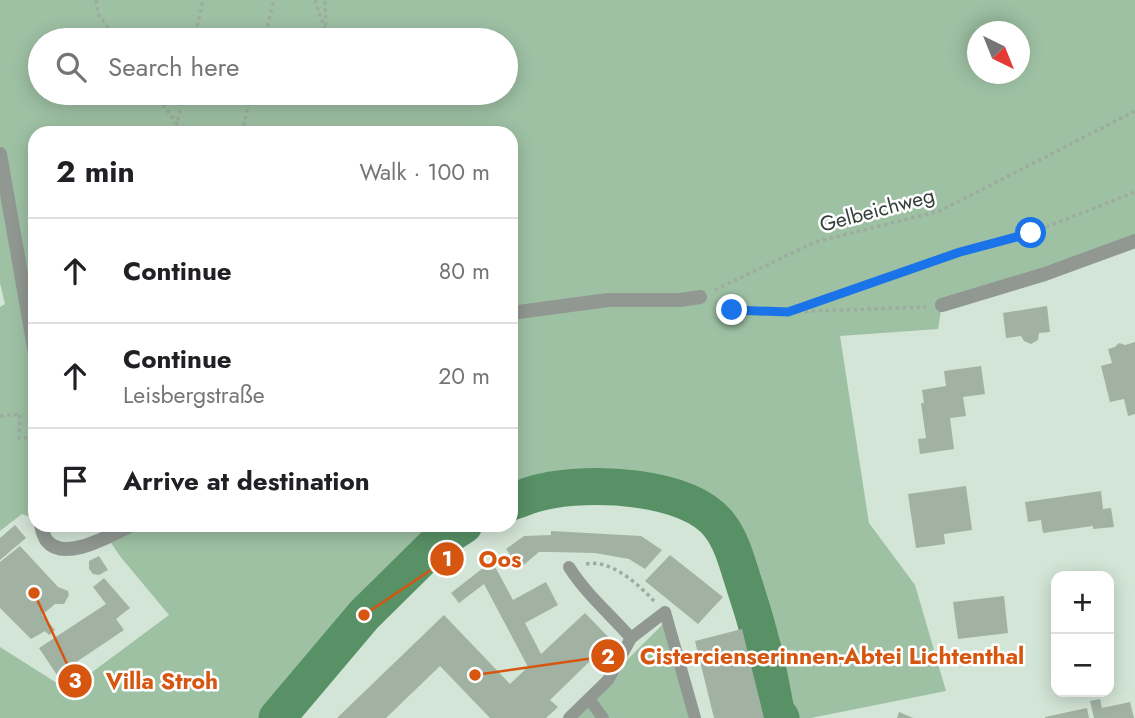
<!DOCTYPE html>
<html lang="en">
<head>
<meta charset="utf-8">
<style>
	:root { --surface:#fff; --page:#f2f2f2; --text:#202124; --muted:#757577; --line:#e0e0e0 }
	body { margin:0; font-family:Jost,sans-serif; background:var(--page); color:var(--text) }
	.controls { position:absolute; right:21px; bottom:21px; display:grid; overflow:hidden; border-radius:14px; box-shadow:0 4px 18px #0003 }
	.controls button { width:63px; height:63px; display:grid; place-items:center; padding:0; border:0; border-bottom:2px solid var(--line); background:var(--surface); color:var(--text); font:35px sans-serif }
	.compass { position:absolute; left:967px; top:21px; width:63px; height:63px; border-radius:50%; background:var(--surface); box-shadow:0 4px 18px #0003; rotate:137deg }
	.stop { position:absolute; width:21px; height:21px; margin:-16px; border:5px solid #1a73e8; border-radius:50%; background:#fff }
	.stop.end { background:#1a73e8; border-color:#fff; box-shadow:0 2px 7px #0008 }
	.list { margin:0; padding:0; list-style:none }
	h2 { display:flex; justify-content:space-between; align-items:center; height:91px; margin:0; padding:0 28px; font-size:30px }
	h2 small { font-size:23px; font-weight:400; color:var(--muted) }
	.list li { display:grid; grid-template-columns:46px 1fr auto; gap:21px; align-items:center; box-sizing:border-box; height:105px; padding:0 28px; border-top:2px solid var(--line) }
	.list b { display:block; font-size:26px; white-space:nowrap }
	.list p { margin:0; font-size:23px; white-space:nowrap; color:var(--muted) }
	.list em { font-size:23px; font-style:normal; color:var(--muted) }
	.icon { flex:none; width:38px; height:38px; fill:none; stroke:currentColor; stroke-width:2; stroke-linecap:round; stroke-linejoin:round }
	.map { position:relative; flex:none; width:1135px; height:718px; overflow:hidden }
	.search { position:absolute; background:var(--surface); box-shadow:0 4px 18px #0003; left:28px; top:28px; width:490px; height:77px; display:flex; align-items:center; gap:18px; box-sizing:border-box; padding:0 24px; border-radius:38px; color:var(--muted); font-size:26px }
	.panel { position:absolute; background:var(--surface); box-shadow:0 4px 18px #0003; left:28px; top:126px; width:490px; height:406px; border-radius:21px }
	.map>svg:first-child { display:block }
	.green { fill:#9ec1a4; fill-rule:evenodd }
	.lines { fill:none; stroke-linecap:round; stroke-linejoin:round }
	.river { stroke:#589165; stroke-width:37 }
	.building { fill:#a1b2a3 }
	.path { stroke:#9eaca0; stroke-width:3.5; stroke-dasharray:3.5 3.5; stroke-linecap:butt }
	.service { stroke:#919892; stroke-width:12 }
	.minor { stroke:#919892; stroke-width:14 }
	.route { stroke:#1a73e8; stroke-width:9 }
	.labels { text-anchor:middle; stroke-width:5; stroke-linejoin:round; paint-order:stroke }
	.street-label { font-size:21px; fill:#373f39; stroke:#fff }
	.leader { fill:none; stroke:#d65610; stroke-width:2.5 }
	.callout-dot { fill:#d65610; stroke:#fff; stroke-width:2.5 }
	.mark-label { font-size:21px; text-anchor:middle; font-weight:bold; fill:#fff }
	.callout-label { font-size:23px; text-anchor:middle; font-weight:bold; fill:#d65610; stroke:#fff; stroke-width:5; stroke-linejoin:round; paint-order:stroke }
</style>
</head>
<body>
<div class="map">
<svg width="1135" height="718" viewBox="0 0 1135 718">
	<rect width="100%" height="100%" fill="#d3e5d6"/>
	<!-- green -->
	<g class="green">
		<path d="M0,0h1135v241l-193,64 -4,24 -98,7 29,187 46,62 31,106 -135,27h-40l-38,-151 -18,-36 -24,-21 -50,-13h-90l-40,13v-377h-476v386l-13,-5 -22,17v-224l5,-3 -5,-21zM978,32h42v42h-42zM40,40h466v53h-466z"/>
		<polygon points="49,525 480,525 444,547 314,684 286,718 0,718 0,647 68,690 169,615 119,555 101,527 58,529"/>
		<polygon points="664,623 691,718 569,718"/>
	</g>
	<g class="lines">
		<!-- river -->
		<g class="river">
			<path d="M511,502c10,-3 20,-8 31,-10 46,-11 147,-8 178,34 12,16 17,36 23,55 15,44 25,83 33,130l5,7"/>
			<polyline points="277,718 364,615 438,542 464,525"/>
		</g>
	</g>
	<!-- building -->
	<g class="building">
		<polygon points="1047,306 1050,332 1039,333 1038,340 1031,344 1024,341 1021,336 1006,338 1003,313"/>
		<polygon points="1135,342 1135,414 1128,416 1124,399 1110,402 1101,366 1112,363 1108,349 1115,347 1119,343 1125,345"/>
		<polygon points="981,366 985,394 963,397 966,416 950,418 954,449 920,454 918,439 926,438 921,403 924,403 922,390 946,386 944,371"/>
		<polygon points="966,486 972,530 944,534 945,544 916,548 908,494"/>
		<polygon points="1101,491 1103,509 1111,508 1114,527 1093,529 1093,526 1043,533 1041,520 1028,522 1025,502"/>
		<polygon points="15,525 26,538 0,560 0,538"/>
		<polygon points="551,531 641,536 662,550 645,569 629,559 595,553 552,552 539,552 520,568 506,549 524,536 551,535"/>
		<polygon points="20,546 58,587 68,591 69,595 64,604 55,604 42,615 55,630 49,635 45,631 31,639 0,608 0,562"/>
		<polygon points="670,555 723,597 698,624 645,581"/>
		<polygon points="99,556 108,570 99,575 93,574 89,569 89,561"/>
		<polygon points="492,561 513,600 546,582 558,605 525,623 541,654 585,613 619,648 596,670 589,662 550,700 558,707 546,718 490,718 440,666 386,718 337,718 444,615 510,684 528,667 484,584 459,603 451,593"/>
		<polygon points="104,578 130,608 116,619 124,630 57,675 39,648 106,604 93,587"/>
		<polygon points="1004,596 1008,633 958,639 953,602"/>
		<polygon points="742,629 764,718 714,718 695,641"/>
		<polygon points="1100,699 1102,708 1130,702 1134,718 1094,718 1090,701"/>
		<polygon points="1087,708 1089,718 1045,718 1045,717"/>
		<polygon points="899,712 913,718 897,718"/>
	</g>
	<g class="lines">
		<!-- path -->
		<g class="path">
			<polyline points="96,0 98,14 117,40"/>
			<polyline points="315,0 326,33 325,0"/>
			<polyline points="194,40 203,0"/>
			<polyline points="264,40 274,0"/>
			<polyline points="155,93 177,124 184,93"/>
			<polyline points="242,133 251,93"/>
			<polyline points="715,290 815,242 940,211 1135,111"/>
			<polyline points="715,303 732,310 787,312 926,307"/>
			<polyline points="787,312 960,252 1031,233 1135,192"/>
			<polyline points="0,416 20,414 19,438 35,437"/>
			<path d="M586,564c25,-5 52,20 68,37"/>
		</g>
		<!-- service -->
		<g class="service">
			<path d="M569,567c17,27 41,47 62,71"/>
			<polyline points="589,699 603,718"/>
			<polyline points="569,718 608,680 631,638 665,612 695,718"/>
		</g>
		<!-- minor -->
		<g class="minor">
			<polyline points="0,154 35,353"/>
			<polyline points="942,305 1045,274 1135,241"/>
			<polyline points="511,313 608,300 680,300 700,297"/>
			<path d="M41,525c1,5 3,12 6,16 18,22 65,-7 85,-16"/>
		</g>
	</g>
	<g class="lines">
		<!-- route -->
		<polyline class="route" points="732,310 788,312 960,252 1031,233"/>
	</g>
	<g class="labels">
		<!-- street labels -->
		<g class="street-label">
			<text transform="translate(877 210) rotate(-15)" y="7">Gelbeichweg</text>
		</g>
	</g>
	<!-- callouts -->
	<path class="leader" d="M364 615L447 559M475 675L608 656M34 593L75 681"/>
	<g class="callout-dot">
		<circle cx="364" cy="615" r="7"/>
		<circle cx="475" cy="675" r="7"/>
		<circle cx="34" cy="593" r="7"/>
		<circle cx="447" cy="559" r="18"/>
		<circle cx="608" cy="656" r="18"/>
		<circle cx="75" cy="681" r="18"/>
	</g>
	<g class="mark-label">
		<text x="447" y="566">1</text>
		<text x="608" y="664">2</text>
		<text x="75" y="688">3</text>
	</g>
	<g class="callout-label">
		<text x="500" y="567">Oos</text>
		<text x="832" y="664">Cistercienserinnen-Abtei Lichtenthal</text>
		<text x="162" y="689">Villa Stroh</text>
	</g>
</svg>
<div class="controls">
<button>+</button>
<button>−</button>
</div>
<svg class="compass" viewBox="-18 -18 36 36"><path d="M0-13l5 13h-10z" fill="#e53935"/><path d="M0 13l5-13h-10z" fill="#757577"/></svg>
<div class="stop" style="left:1031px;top:233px"></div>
<div class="stop end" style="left:732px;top:310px"></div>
<div class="search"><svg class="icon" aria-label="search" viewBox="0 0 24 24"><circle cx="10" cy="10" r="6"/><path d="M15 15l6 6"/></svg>Search here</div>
<section class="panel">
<h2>2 min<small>Walk · 100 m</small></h2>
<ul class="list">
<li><svg class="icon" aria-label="ahead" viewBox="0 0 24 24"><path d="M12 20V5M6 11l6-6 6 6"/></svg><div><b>Continue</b></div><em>80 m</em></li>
<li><svg class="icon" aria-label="ahead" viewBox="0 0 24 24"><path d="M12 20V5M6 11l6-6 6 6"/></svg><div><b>Continue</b><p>Leisbergstraße</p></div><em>20 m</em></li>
<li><svg class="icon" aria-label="arrive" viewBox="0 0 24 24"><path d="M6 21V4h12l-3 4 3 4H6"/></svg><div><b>Arrive at destination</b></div></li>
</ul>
</section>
</div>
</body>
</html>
